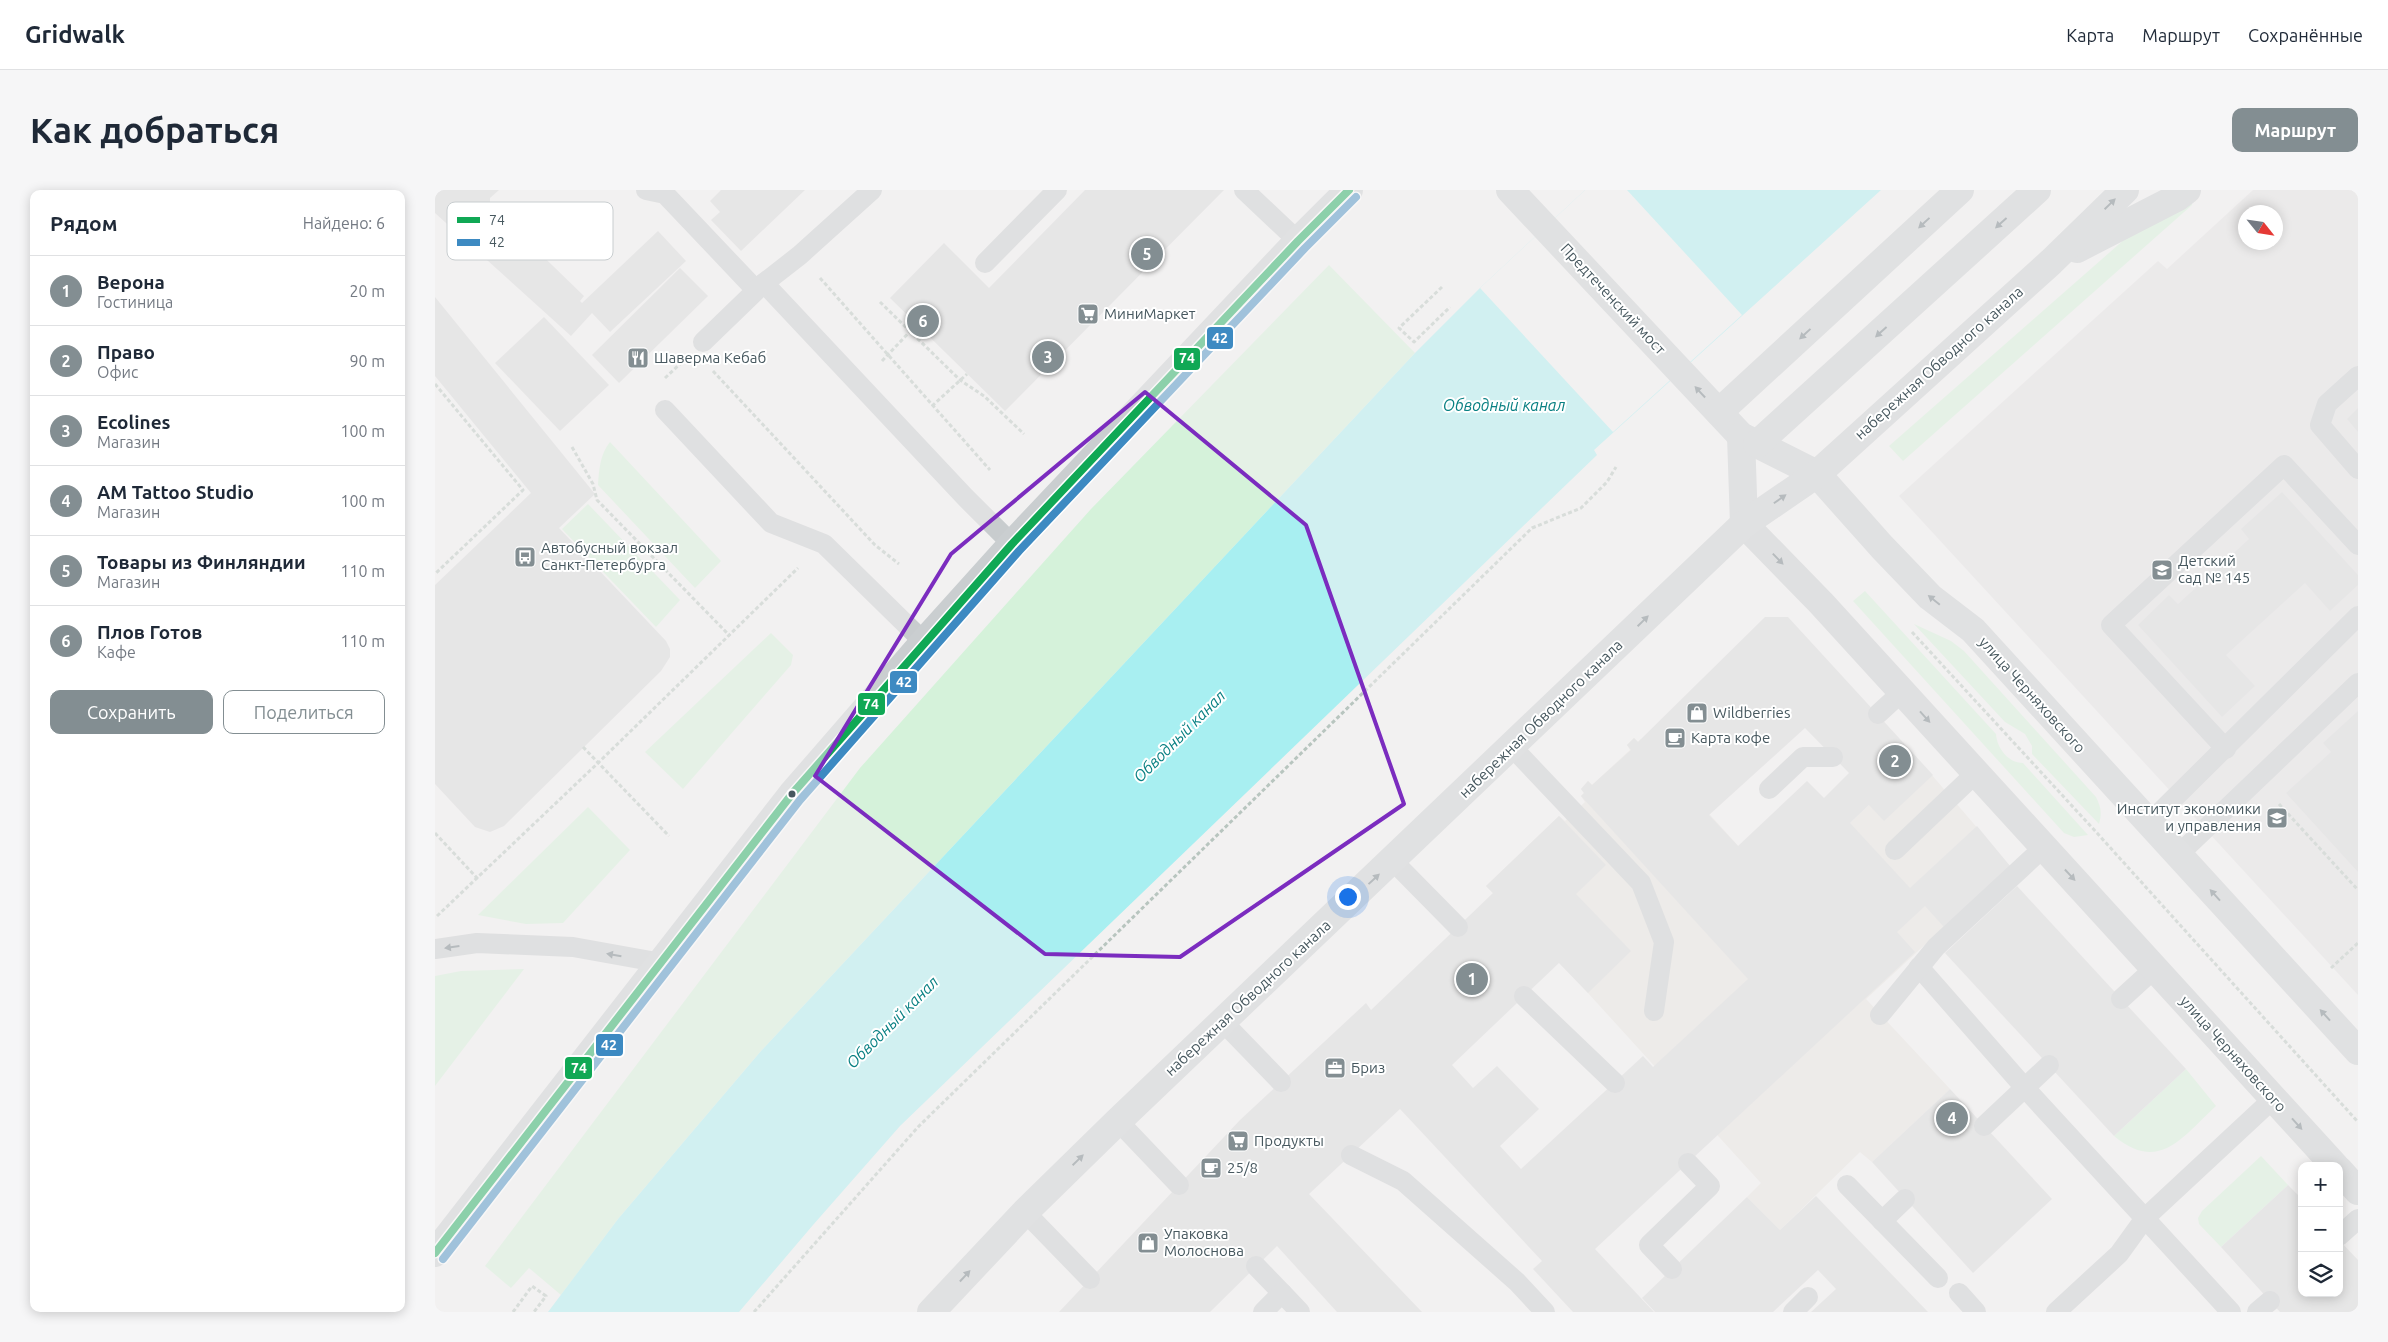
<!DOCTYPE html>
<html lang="ru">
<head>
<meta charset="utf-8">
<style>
	:root { --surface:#fff; --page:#f6f6f7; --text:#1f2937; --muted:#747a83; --line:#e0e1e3; --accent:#838e92 }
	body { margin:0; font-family:Ubuntu,sans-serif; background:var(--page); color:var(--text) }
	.controls { position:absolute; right:15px; bottom:15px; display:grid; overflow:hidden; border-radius:10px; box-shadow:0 2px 12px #0003 }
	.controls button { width:45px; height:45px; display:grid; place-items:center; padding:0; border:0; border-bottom:1px solid var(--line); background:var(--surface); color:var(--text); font:25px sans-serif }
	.compass { position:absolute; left:1803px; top:15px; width:45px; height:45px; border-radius:50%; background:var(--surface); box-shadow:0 2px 12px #0003; rotate:120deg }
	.you { position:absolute; left:912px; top:706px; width:18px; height:18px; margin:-12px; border:4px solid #fff; border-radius:50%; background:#1a73e8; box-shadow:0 0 0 8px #1a73e833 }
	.badge { display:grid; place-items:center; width:32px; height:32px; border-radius:50%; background:var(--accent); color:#fff; font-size:16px; font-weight:700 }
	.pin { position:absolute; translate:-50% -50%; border:2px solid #fff; box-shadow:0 1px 5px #0006 }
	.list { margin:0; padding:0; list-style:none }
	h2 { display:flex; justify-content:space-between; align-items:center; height:65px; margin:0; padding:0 20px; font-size:21px }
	h2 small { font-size:16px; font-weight:400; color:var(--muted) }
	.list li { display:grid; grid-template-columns:32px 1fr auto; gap:15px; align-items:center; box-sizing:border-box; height:70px; padding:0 20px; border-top:1px solid var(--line) }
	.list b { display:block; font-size:19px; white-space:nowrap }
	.list p { margin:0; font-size:16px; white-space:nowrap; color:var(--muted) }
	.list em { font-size:16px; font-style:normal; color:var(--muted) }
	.actions { display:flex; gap:10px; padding:15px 20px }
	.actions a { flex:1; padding:11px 0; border:1px solid var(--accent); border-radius:10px; text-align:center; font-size:18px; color:var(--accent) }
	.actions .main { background:var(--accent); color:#fff }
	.icon { flex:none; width:28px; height:28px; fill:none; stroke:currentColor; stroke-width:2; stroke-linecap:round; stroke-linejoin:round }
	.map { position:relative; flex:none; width:1923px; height:1122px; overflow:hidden; border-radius:10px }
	header { display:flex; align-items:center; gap:30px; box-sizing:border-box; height:70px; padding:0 25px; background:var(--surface); border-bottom:1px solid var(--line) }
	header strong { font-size:24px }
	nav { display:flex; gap:28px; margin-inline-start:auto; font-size:18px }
	.intro { display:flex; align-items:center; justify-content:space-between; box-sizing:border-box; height:120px; padding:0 30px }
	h1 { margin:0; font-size:35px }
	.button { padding:12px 22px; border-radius:10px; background:var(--accent); color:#fff; font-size:18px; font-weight:700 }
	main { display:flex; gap:30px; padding:0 30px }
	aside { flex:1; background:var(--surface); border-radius:10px; box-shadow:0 2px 12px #0003 }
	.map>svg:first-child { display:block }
	.commercial { fill:#e6e4df }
	.education { fill:#e3e2e3; fill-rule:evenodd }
	.green { fill:#d5f2da }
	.water { fill:#a8eff1 }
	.pier { fill:#f2f1f1 }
	.building { fill:#d8d9da; fill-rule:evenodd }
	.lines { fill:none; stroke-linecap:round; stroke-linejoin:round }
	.path { stroke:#b8c5bf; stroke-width:3; stroke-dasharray:4 2.5; stroke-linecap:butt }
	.lane { stroke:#c8ccce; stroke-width:20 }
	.street { stroke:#c8ccce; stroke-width:28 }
	.secondary { stroke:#caced0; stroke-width:28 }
	.bus-1-casing { stroke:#fff; stroke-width:11 }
	.bus-2-casing { stroke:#fff; stroke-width:11 }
	.bus-1 { stroke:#10a855; stroke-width:8 }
	.bus-2 { stroke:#3d8ac2; stroke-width:8 }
	.oneway { fill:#6e7b81 }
	.oneway2 { fill:#6e7b80 }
	.marked { fill:none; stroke:#7b2cbf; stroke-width:4; stroke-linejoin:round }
	.bus-dot { fill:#47585f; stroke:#fff; stroke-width:2 }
	.labels { text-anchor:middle; stroke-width:4; stroke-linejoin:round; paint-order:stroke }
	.street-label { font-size:15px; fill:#47585f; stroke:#fff }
	.poi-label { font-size:15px; fill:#47585f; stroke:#fff; text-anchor:start }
	.water-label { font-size:16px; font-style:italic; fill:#098083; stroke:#fff }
	.key { fill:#fff; stroke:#c8cdcf; stroke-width:1 }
	.key-label { font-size:14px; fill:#47585f }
	.line-badge { stroke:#fff; stroke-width:2 }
	.badge-label { font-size:14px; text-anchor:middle; font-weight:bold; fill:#fff }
</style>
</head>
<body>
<header>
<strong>Gridwalk</strong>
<nav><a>Карта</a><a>Маршрут</a><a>Сохранённые</a></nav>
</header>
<div class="intro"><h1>Как добраться</h1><a class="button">Маршрут</a></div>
<main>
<aside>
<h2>Рядом<small>Найдено: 6</small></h2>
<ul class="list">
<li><span class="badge">1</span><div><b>Верона</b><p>Гостиница</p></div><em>20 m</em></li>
<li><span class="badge">2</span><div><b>Право</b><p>Офис</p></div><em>90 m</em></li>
<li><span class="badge">3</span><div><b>Ecolines</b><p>Магазин</p></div><em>100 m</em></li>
<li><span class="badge">4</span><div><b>AM Tattoo Studio</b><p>Магазин</p></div><em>100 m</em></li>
<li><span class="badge">5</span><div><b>Товары из Финляндии</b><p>Магазин</p></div><em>110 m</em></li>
<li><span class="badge">6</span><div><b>Плов Готов</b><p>Кафе</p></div><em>110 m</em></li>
</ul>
<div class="actions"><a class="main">Сохранить</a><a>Поделиться</a></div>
</aside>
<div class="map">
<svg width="1923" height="1122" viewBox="0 0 1923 1122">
	<rect width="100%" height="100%" fill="#f2f1f1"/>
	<!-- commercial -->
	<polygon class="commercial" points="1199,548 1203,552 1206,549 1327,682 1415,633 1483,569 1575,676 1431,809 1515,899 1437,972 1425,962 1345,1040 1312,1007 1326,993 1153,803 1051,696 1124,626 1130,631 1150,612 1146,606 1149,603 1146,599 1153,591 1157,595 1195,560 1192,555"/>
	<!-- education -->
	<path class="education" d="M1818,0h105v805l-459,-499 259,-235 9,8zM1810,22h30v30h-30z"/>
	<!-- green -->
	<g class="green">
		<polygon points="1757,12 1757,15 1468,271 1454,256 1691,48"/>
		<polygon points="894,75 980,163 326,861 183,1029 126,1105 94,1078 76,1098 50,1076 425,578 656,319"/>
		<path d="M175,252l111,119 -26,27 -97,-103c1,-15 2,-31 12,-43z"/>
		<polygon points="153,314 245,410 221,437 127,339"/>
		<path d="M1430,401l131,143c1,14 12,29 27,29l65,72 -14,2 -10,-4 -211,-232z"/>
		<path d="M1479,434l37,17 13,10 132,146c5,10 6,16 3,27l-67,-70v-8l-7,-12 -20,-12z"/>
		<polygon points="336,443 358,465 356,475 248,599 210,562"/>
		<polygon points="153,617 195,660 128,733 91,734 43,725"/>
		<polygon points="89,779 0,896 0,786 26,781"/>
		<path d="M1751,879l30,37c-33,30 -56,68 -102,30z"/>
		<polygon points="1826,966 1853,995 1786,1057 1764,1034 1763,1028 1767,1021"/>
	</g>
	<!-- water -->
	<polygon class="water" points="1150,0 1446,0 1159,260 1162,265 465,936 378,1035 304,1122 113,1122 183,1029 326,861 980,163 1045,98"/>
	<!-- pier -->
	<polygon class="pier" points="1150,0 1192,0 1307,125 1178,242 1045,98"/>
	<!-- building -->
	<g class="building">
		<polygon points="0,0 64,0 55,8 55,15 149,106 145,111 147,113 223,41 251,71 175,142 157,123 136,146 0,23"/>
		<polygon points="286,0 370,0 306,61 276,30 285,22 275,11"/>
		<polygon points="650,0 789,0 570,221 455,108 509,53 554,98"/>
		<polygon points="245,78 273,106 184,193 157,165"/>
		<polygon points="0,107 160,304 124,338 231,451 235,459 235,467 226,481 69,636 55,642 40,637 0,594 0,395 96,303 0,186"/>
		<polygon points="109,127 174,195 125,241 60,173"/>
		<polygon points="1923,218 1923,242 1912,229"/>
		<polygon points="1847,302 1923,385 1923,395 1895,421 1870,393 1791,465 1820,496 1787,527 1703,435 1734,405 1743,414 1814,349 1806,339"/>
		<path d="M1330,427h23l145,158 -49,46 -15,-16 -19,18 60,65 67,-62 33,40 -66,61 -19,-21 -28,26 18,20 -320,297 59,63h-81l-40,-43 9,-8 -142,-152 -91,85 113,118h-85l-60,-66 -67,66h-151l181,-192 126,-117 5,7 122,-117 -7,-7 73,-70 47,49 -30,29 55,57 -43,42 -29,-30 -107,102 21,23 24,-22 42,43 -39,37 21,23 122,-113 10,11 95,-88 -167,-183 3,-3 -3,-4 7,-8 4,4 39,-35 -4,-5 7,-7 4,4 3,-3zM1370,538l44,45 -25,25 -17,-17 -69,65 -29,-31z"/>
		<polygon points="1923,521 1923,682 1851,603 1896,562 1888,553"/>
		<polygon points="1582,696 1751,879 1679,946 1510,763"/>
		<polygon points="1515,899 1617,1009 1538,1083 1437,972"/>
		<polygon points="1853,995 1867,1009 1867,1103 1904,1103 1904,1050 1923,1070 1923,1122 1845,1122 1786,1057"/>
		<polygon points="1381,1006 1493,1122 1376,1122 1401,1099 1383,1080 1338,1122 1220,1122 1207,1108 1312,1007 1345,1040"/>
	</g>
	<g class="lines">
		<!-- path -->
		<g class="path">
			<polyline points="385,88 555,280"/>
			<polyline points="1007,97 964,138 979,152 1015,117"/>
			<polyline points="445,112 525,190 549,206 589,244"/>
			<polyline points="447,171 482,134"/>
			<polyline points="278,181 440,355 464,374"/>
			<polyline points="230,188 246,173"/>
			<polyline points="0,194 88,300 0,384"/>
			<polyline points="497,216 532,184"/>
			<polyline points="137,257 158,294 162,310 295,446"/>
			<polyline points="1477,442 1662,643 1923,932"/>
			<polyline points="148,557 234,646"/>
			<polyline points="1844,614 1923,700"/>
			<polyline points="0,643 43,689"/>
			<polyline points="2,726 163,573 363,378"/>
			<polyline points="1896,778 1923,753"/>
			<polyline points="78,1122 97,1096 111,1106 99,1122"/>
			<polyline points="319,1122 484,936 1097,338 1146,318 1172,292 1181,277"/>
		</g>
		<!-- lane -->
		<g class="lane">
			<polyline points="211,0 230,4 321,100"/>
			<polyline points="809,0 863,51"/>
			<polyline points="550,73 622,0"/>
			<polyline points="329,93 530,307 577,354"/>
			<polyline points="268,152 329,93 365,65 437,0"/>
			<polyline points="1923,186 1892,214 1885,235 1923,279"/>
			<polyline points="230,220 336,333 389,354 489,452"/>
			<polyline points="1443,524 1467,502"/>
			<polyline points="1077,557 1206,693 1229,752 1219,821"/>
			<polyline points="1791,559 1676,435 1849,275 1923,355"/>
			<polyline points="1334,599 1368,567 1398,567"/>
			<polyline points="1714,633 1923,426"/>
			<polyline points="1460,660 1541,583"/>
			<polyline points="1743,665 1923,493"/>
			<polyline points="958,671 1023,737"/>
			<polyline points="0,759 42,753 138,757 227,773"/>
			<polyline points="1484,777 1590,898 1796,1122"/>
			<polyline points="1089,806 1180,893"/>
			<polyline points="1686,809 1720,778"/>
			<polyline points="1445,825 1501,757 1609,657"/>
			<polyline points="788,832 846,892"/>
			<polyline points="683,931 744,995"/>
			<polyline points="1549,936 1614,875"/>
			<polyline points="916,965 968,991 1082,1092 1110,1122"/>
			<polyline points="1412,995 1503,1088"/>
			<polyline points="590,1022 655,1089"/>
			<polyline points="1447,1031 1470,1009"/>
			<polyline points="1904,1046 1923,1029"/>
			<polyline points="821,1076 847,1103"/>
			<polyline points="1237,1079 1214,1055 1275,996 1253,973"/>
			<polyline points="1524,1103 1541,1122"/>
			<polyline points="828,1122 847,1103 865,1122"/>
			<polyline points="1358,1122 1373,1107"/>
			<polyline points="1621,1122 1684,1064 1710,1028 1839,908"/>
			<polyline points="1822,1122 1835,1111"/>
		</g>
		<!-- street -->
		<g class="street">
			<polyline points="1309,334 1386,413 1900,976"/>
			<polyline points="1904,980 1923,1001"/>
		</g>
		<!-- secondary -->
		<g class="secondary">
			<polyline points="1075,0 1306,246 1382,284 1447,357 1495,407 1538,440 1923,861"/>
			<polyline points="1642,59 1743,7 1752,0"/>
			<polyline points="1284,222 1525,0"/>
			<polyline points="1306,246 1309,334"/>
			<polyline points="1322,254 1602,0"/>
			<polyline points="0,1063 357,604 489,452 577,354 863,51 914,0"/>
			<polyline points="496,1122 590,1022 683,931 1309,334 1382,284 1616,72 1690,0"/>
		</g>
		<!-- bus-1 casing -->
		<g class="bus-1-casing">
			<polyline id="bus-1" points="0,1063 357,604 577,354 863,51 914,0"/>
		</g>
		<!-- bus-2 casing -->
		<g class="bus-2-casing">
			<polyline id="bus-2" points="8,1069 365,610 584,361 870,58 921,7"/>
		</g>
		<!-- bus-1 -->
		<use href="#bus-1" class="bus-1"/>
		<!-- bus-2 -->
		<use href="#bus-2" class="bus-2"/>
	</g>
	<!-- one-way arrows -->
	<defs><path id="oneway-solid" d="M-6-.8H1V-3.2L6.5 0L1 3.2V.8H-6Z" transform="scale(1.25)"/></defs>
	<g class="oneway">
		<use href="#oneway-solid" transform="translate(1675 14) rotate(-44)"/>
		<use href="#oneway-solid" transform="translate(1489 33) rotate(137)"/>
		<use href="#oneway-solid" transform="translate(1566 33) rotate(138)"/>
		<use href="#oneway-solid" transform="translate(1446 142) rotate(138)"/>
		<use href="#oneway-solid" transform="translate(1370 144) rotate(137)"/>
		<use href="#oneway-solid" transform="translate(1265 202) rotate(-133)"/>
		<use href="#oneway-solid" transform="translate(1345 309) rotate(-35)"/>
		<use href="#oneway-solid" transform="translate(1499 410) rotate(-141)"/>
		<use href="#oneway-solid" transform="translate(1208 431) rotate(-44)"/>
		<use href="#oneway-solid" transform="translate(939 689) rotate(-43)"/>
		<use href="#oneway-solid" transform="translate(1780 705) rotate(-132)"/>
		<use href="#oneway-solid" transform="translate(1890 825) rotate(-132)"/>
		<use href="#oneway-solid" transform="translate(643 970) rotate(-44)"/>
		<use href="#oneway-solid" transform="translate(530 1086) rotate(-47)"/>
	</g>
	<g class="oneway2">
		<use href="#oneway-solid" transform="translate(1343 369) rotate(46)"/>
		<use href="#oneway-solid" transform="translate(1490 527) rotate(48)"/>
		<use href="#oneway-solid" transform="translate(1635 685) rotate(47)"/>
		<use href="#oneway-solid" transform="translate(17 757) rotate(172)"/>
		<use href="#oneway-solid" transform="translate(179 765) rotate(-170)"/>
		<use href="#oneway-solid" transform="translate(1862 934) rotate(48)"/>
	</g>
	<!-- marked area -->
	<path d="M0 0H1923V1122H0ZM710,202l161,133 98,279 -224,153 -135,-3 -230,-178 136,-222z" fill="#f2f1f1" fill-opacity=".55" fill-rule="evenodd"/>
	<path class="marked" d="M710,202l161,133 98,279 -224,153 -135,-3 -230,-178 136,-222z"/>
	<!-- icons -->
	<defs>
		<g id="supermarket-square" transform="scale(1.125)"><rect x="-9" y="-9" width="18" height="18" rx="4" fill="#838e92" stroke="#fff"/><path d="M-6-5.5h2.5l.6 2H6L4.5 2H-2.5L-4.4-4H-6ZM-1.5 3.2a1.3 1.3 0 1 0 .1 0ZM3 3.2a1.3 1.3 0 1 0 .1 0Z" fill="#fff"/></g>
		<g id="restaurant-square" transform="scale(1.125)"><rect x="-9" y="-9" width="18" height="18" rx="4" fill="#838e92" stroke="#fff"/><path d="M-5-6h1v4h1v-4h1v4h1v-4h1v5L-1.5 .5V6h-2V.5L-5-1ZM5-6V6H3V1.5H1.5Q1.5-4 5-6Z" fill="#fff"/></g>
		<g id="bus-square" transform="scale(1.125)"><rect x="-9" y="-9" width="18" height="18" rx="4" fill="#838e92" stroke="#fff"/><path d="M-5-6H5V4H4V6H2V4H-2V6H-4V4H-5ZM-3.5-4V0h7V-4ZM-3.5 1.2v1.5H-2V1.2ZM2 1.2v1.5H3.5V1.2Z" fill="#fff"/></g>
		<g id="school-square" transform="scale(1.125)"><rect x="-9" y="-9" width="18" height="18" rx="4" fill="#838e92" stroke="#fff"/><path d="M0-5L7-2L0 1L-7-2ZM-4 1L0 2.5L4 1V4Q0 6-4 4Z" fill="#fff"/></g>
		<g id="shop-square" transform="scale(1.125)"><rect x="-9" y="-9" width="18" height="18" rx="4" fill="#838e92" stroke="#fff"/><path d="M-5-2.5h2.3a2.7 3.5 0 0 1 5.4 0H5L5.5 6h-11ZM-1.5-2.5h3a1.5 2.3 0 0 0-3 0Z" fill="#fff"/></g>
		<g id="cafe-square" transform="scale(1.125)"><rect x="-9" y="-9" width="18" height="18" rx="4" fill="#838e92" stroke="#fff"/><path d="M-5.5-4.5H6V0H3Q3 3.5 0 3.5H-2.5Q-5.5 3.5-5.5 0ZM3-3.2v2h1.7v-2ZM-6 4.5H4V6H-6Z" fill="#fff"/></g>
		<g id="university-square" transform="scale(1.125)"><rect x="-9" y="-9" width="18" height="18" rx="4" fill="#838e92" stroke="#fff"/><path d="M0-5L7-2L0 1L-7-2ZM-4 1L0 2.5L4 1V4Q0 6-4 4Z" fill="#fff"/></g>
		<g id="office-square" transform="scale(1.125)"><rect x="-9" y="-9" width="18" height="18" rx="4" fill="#838e92" stroke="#fff"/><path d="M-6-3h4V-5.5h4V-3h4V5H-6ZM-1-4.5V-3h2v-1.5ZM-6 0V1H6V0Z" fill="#fff"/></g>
	</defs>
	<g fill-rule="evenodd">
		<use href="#supermarket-square" x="653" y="124"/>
		<use href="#restaurant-square" x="203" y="168"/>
		<use href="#bus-square" x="90" y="367"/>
		<use href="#school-square" x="1727" y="380"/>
		<use href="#shop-square" x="1262" y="523"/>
		<use href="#cafe-square" x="1240" y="548"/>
		<use href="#university-square" x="1842" y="628"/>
		<use href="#office-square" x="900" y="878"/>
		<use href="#supermarket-square" x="803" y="951"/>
		<use href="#cafe-square" x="776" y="978"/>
		<use href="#shop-square" x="713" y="1053"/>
	</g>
	<!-- markers -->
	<circle class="bus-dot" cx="357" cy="604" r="4.5"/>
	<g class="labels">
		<!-- street labels -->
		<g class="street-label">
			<text transform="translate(1178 109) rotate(47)" y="5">Предтеченский мост</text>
			<text transform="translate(1504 173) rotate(-42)" y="5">набережная Обводного канала</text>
			<text transform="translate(1597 505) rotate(48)" y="5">улица Черняховского</text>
			<text transform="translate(1106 529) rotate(-44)" y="5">набережная Обводного канала</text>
			<text transform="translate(813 808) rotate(-43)" y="5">набережная Обводного канала</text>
			<text transform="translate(1798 864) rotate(48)" y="5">улица Черняховского</text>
		</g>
		<!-- poi labels -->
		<g class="poi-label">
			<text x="669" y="129">МиниМаркет</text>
			<text x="219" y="173">Шаверма Кебаб</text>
			<text x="106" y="363">Автобусный вокзал<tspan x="106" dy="17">Санкт-Петербурга</tspan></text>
			<text x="1743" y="376">Детский<tspan x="1743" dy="17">сад № 145</tspan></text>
			<text x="1278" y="528">Wildberries</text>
			<text x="1256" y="553">Карта кофе</text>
			<text x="1826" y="624" text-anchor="end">Институт экономики<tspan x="1826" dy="17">и управления</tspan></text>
			<text x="916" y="883">Бриз</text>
			<text x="819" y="956">Продукты</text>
			<text x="792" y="983">25/8</text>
			<text x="729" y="1049">Упаковка<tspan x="729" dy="17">Молоснова</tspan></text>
		</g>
		<!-- water labels -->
		<g class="water-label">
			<text x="1069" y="221">Обводный канал</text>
			<text transform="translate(744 546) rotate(-45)" y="6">Обводный канал</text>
			<text transform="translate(457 832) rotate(-45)" y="6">Обводный канал</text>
		</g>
	</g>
	<!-- legend -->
	<rect x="12" y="12" width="166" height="58" rx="8" class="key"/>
	<rect x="22" y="27" width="23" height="6" fill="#10a855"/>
	<rect x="22" y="49" width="23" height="7" fill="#3d8ac2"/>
	<g class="key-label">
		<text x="54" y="35">74</text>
		<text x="54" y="57">42</text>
	</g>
	<g class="line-badge">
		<rect x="771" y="136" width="28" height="24" rx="5" fill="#3d8ac2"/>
		<rect x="738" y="157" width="28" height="24" rx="5" fill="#10a855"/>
		<rect x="454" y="480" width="29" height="24" rx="5" fill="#3d8ac2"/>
		<rect x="422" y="502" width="29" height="24" rx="5" fill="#10a855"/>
		<rect x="160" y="843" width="29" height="24" rx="5" fill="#3d8ac2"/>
		<rect x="129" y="866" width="29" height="24" rx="5" fill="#10a855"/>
	</g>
	<g class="badge-label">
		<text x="785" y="153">42</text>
		<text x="752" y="173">74</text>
		<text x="469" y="497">42</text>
		<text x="436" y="519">74</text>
		<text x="174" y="860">42</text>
		<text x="144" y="883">74</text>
	</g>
</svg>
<div class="controls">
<button>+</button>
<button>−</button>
<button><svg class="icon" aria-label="layers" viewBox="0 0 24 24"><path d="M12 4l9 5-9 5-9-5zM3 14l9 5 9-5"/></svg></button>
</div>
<svg class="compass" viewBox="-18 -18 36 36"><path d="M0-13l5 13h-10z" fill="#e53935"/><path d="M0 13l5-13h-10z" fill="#747a83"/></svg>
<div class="you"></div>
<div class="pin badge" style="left:1037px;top:789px">1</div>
<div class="pin badge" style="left:1460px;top:571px">2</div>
<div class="pin badge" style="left:613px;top:167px">3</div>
<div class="pin badge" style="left:1517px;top:928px">4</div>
<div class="pin badge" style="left:712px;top:64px">5</div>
<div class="pin badge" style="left:488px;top:131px">6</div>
</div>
</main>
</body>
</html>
